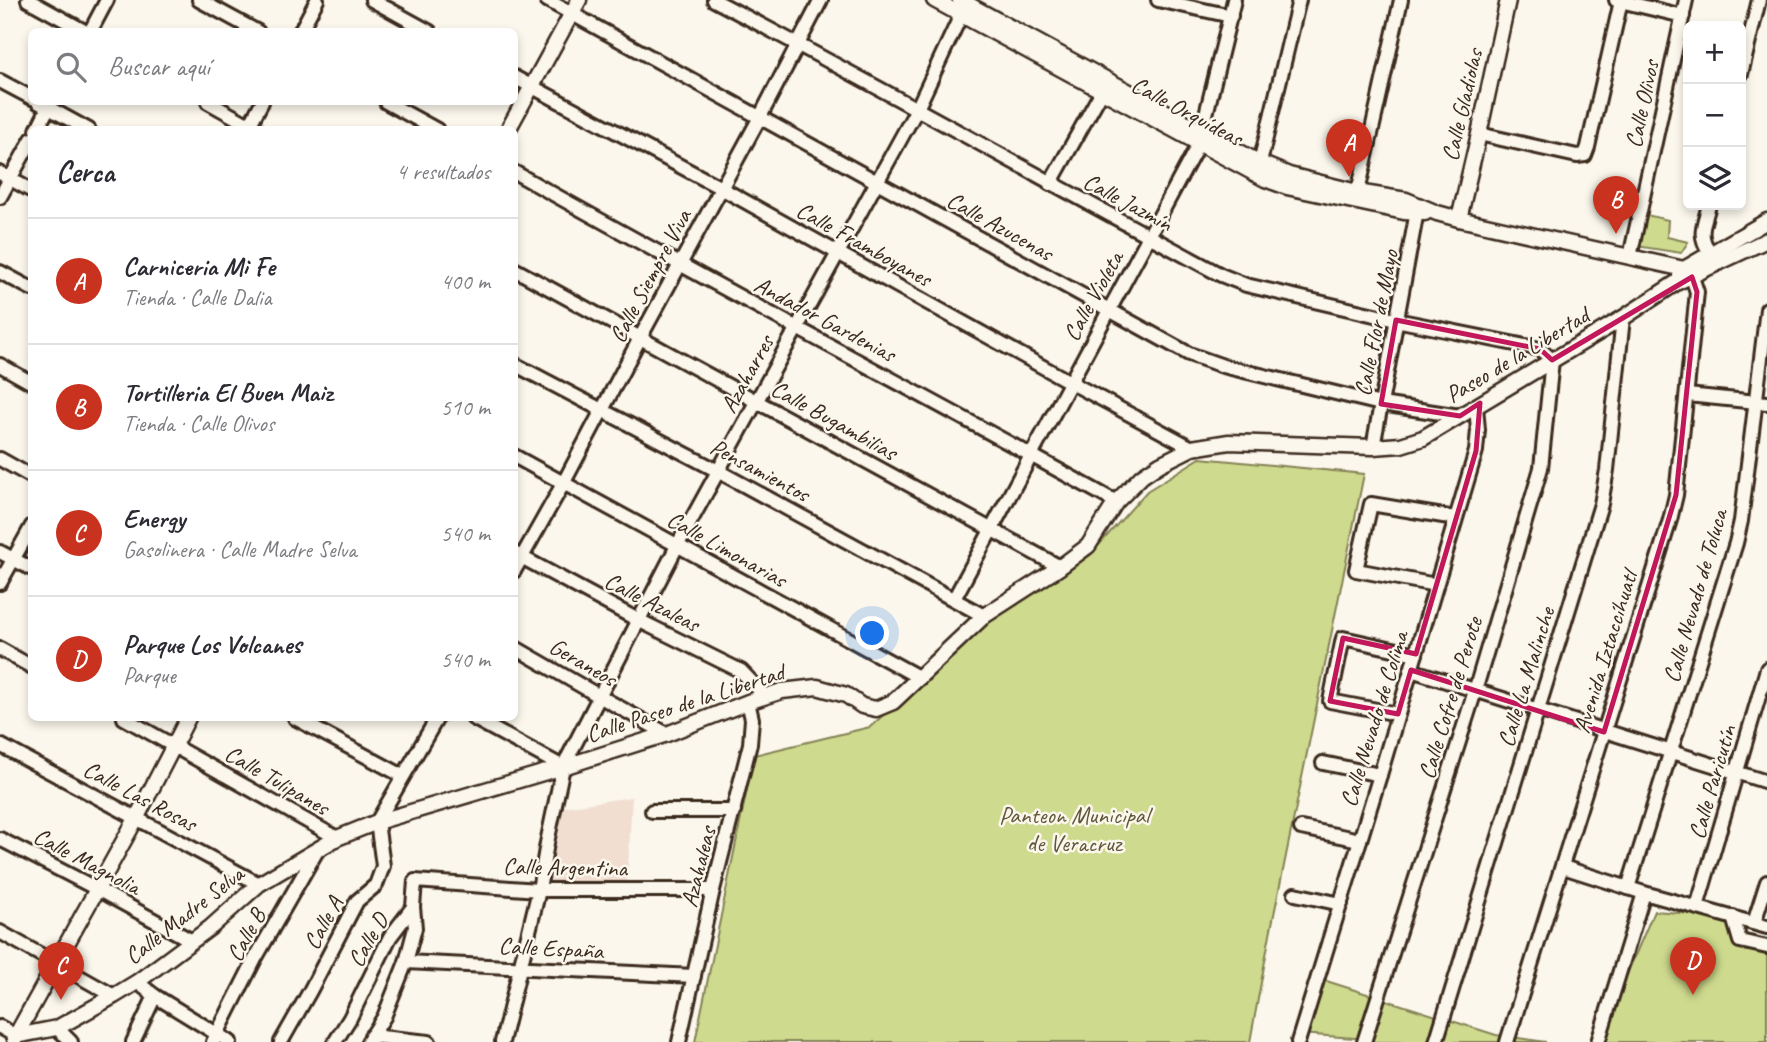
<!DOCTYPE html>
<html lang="es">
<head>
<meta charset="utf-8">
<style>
	:root { --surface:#fff; --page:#f7f7f7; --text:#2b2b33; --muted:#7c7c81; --line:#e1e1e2; --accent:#c8321e }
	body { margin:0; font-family:Caveat,sans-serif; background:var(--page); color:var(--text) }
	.controls { position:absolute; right:21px; top:21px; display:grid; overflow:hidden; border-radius:10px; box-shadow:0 4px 10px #0003 }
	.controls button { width:63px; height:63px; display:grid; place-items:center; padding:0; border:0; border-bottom:2px solid var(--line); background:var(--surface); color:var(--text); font:35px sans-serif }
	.you { position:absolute; left:873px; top:634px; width:24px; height:24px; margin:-18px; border:5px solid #fff; border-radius:50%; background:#1a73e8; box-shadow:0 0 0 10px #1a73e833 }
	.badge { display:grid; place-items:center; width:46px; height:46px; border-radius:50%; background:var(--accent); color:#fff; font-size:23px; font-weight:700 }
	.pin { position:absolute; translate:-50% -58px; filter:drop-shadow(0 2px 4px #0008) }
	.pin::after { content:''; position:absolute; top:37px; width:24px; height:21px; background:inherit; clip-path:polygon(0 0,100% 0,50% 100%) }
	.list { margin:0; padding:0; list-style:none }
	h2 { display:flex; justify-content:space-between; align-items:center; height:91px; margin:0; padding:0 28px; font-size:30px }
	h2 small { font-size:23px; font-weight:400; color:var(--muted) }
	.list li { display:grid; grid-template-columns:46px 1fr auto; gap:21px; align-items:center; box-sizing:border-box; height:126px; padding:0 28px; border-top:2px solid var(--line) }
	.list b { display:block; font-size:26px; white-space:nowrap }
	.list p { margin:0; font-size:23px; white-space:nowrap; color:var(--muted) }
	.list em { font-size:23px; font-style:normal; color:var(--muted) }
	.icon { flex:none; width:38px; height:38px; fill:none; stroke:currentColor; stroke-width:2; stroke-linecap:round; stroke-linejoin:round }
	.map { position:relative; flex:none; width:1767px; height:1042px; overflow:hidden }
	.search { position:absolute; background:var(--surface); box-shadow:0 4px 10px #0003; left:28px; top:28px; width:490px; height:77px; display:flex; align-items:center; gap:18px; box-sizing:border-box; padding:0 24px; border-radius:10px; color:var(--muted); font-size:26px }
	.panel { position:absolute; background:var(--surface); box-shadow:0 4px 10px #0003; left:28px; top:126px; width:490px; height:595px; border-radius:10px }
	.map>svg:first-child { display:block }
	.built { fill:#f1ded1 }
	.green { fill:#ceda8d; stroke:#848256; stroke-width:2 }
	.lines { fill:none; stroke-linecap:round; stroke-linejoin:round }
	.minor-casing { stroke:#3b2a1e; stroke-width:18 }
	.tertiary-casing { stroke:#3b2a1e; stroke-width:19 }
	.minor { stroke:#fbf7ec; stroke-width:12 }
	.tertiary { stroke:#fbf7ec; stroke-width:14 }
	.marked { fill:none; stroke:#c2185b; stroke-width:5; stroke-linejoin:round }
	.labels { text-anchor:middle; stroke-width:5; stroke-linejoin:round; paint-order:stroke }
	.street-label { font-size:24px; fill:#3b2a1e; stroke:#fbf7ec }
	.park-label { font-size:24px; fill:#60563a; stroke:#fbf7ec }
</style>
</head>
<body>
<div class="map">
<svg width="1767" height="1042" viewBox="0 0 1767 1042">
	<rect width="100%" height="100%" fill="#fbf7ec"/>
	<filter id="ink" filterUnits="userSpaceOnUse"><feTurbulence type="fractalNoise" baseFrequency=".0143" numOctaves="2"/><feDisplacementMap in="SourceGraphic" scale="14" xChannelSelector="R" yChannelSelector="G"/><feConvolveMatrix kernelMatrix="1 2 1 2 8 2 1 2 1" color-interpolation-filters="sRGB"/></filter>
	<g filter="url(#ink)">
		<!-- built -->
		<polygon class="built" points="632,797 627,885 549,885 563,807"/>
		<!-- green -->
		<g class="green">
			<polygon points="1642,214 1668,220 1667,237 1688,242 1681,253 1636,246"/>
			<polygon points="1200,458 1364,474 1270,934 1250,1042 695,1042 754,755 870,727 985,624 1090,555 1147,491"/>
			<polygon points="1654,911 1733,917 1740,941 1767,948 1767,1042 1598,1042"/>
			<polygon points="1317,978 1496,1035 1546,1042 1364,1042 1364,1040 1355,1038 1300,1034"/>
		</g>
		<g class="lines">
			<!-- minor casing -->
			<g class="minor-casing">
				<g id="minor">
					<polyline points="28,0 86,32"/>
					<polyline points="199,0 258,32"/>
					<polyline points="372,0 430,32"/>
					<polyline points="547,0 1189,354 1223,366 1381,404 1460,416"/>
					<path d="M714,0c170,89 337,184 507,275l25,10 150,35 144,29 12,11 -11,108 -66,223 -111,351"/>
					<polyline points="1158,0 1231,16"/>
					<polyline points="1616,0 1683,16"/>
					<polyline points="90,32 107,0"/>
					<polyline points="300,32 317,0"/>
					<polyline points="1741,74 1759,0"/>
					<polyline points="514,77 721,188 1070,382 1192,448"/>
					<polyline points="0,81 32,98"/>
					<polyline points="38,102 89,130"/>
					<polyline points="208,102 258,130"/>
					<polyline points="386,102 437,130"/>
					<polyline points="37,130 51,102"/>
					<polyline points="247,130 262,102"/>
					<polyline points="1479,134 1577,156 1585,155 1588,147 1621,1"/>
					<polyline points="1258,171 1299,0"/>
					<path d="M514,172c200,113 402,219 602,330"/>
					<polyline points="0,173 32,191"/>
					<polyline points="1050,184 1102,91"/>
					<polyline points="0,197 32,139"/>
					<polyline points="1356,201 1401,0"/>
					<polyline points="1630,257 1686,0"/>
					<path d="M1707,261l3,-8c-13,-19 -6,-28 -1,-48"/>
					<polyline points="514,269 1060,567"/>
					<polyline points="0,272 32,289"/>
					<polyline points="514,364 718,471 984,616"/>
					<polyline points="0,365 32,383"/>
					<polyline points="1687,395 1767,403"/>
					<polyline points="1373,447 1418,206"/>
					<polyline points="514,456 920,678"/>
					<polyline points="0,459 32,477"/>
					<polyline points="0,552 32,569"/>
					<polyline points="514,553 638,620 741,671 765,696"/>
					<polyline points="514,571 563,484 640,338 760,117 821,0"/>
					<polyline points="0,583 32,526"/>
					<polyline points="1436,585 1356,570 1371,504 1455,518"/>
					<polyline points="954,599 1199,143 1234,0"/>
					<polyline points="514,647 599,696 667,734"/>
					<polyline points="0,649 32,667"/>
					<polyline points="1411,670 1767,782"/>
					<polyline points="1398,714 1330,701 1343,638 1416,654"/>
					<polyline points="124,718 337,838"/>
					<polyline points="295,718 403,776"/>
					<polyline points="473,718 563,767"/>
					<polyline points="0,745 259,884"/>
					<polyline points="1323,763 1380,775"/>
					<polyline points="652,811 734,811"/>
					<polyline points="1301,828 1360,840"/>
					<polyline points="0,839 97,889 192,941"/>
					<polyline points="1563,867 1644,893 1767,927"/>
					<polyline points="1628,888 1736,543 1741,521 1767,309"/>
					<polyline points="1295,894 1341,904"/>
					<polyline points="1697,907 1767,669"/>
					<polyline points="1733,917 1740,941 1767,947"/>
					<polyline points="1754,923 1767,882"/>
					<polyline points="0,932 114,996"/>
					<polyline points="406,962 694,976"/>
					<polyline points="137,982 155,996 230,1042"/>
					<polyline points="0,1027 16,1036"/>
					<polyline points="57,1028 71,1042"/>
					<polyline points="371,1036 429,1042"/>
					<polyline points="133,1042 155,996"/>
					<polyline points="213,1042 255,959 318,849"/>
					<polyline points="281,1042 310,991 357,901 376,885 383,866 377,822 437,718"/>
					<polyline points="335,1042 350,1018 390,937 413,907 415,881 539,890 713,890"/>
					<polyline points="368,1042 384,1017 406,962 415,928 413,907"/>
					<polyline points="502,1042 539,890 547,843 563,767 677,546 917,109 961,15 961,7"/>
					<polyline points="679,1042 713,890 750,744 752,719 748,702"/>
					<polyline points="1298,1042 1380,775 1476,451 1478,430 1476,406"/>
					<polyline points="1436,1042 1601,504 1607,470 1623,318"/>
					<polyline points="1507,1042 1670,520 1676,495 1697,292 1692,277"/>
					<polyline points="1598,1042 1644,893"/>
				</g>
			</g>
			<!-- tertiary casing -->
			<g class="tertiary-casing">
				<g id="tertiary">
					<polyline points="934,0 1265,179 1287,187 1404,212 1425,213"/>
					<polyline points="960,0 1260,163 1289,175 1357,192 1406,200 1437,213 1459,219 1684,269"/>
					<polyline points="508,130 579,0"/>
					<polyline points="1459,219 1479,134 1508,0"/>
					<polyline points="1680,276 1684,269 1767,221"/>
					<polyline points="16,1036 57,1028 114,996 137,982 211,927 259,884 337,838 377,822 563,767 667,734 748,702 782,691 817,687 846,695 862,706 876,709 893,702 984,616 1060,567 1088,546 1116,502 1142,476 1160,464 1192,448 1229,442 1373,447 1401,445 1423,438 1623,318 1676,283 1767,240"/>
					<polyline points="14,1039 137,817 188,718"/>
				</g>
			</g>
			<!-- minor -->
			<use href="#minor" class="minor"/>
			<!-- tertiary -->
			<use href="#tertiary" class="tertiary"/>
		</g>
	</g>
	<!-- marked area -->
	<path class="marked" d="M1692,277l5,15 -21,203 -72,237 -193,-62 -13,44 -68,-13 13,-63 73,16 60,-203 4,-48 -20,13 -79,-12 15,-84 144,29 12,11z"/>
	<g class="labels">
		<!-- street labels -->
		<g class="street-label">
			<text transform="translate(1642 104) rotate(-78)" y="8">Calle Olivos</text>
			<text transform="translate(1462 105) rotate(-77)" y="8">Calle Gladiolas</text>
			<text transform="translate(1187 111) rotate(28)" y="8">Calle Orquídeas</text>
			<text transform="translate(1128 202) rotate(28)" y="8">Calle Jazmín</text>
			<text transform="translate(1000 226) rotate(29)" y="8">Calle Azucenas</text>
			<text transform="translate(864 244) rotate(29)" y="8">Calle Framboyanes</text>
			<text transform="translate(650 276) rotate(-62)" y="8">Calle Siempre Viva</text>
			<text transform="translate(1093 296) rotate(-61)" y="8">Calle Violeta</text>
			<text transform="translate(825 319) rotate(28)" y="8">Andador Gardenias</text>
			<text transform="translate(1376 323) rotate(-79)" y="8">Calle Flor de Mayo</text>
			<text transform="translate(1517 355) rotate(-31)" y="8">Paseo de la Libertad</text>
			<text transform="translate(747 374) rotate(-61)" y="8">Azaharres</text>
			<text transform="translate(834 420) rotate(29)" y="8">Calle Bugambilias</text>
			<text transform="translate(760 470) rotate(28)" y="8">Pensamientos</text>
			<text transform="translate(727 549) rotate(29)" y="8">Calle Limonarias</text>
			<text transform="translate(1695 596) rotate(-74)" y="8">Calle Nevado de Toluca</text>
			<text transform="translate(652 602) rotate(27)" y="8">Calle Azaleas</text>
			<text transform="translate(1605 652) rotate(-73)" y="8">Avenida Iztaccíhuatl</text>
			<text transform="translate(583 662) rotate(30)" y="8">Geraneos</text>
			<text transform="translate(1526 677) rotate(-73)" y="8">Calle La Malinche</text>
			<text transform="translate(1450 698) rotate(-73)" y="8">Calle Cofre de Perote</text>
			<text transform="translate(685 703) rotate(-18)" y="8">Calle Paseo de la Libertad</text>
			<text transform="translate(1374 719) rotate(-73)" y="8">Calle Nevado de Colima</text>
			<text transform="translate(277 780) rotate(30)" y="8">Calle Tulipanes</text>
			<text transform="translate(1712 782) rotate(-74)" y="8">Calle Paricutín</text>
			<text transform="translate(140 796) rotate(28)" y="8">Calle Las Rosas</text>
			<text transform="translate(87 861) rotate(28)" y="8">Calle Magnolia</text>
			<text transform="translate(565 867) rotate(1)" y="8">Calle Argentina</text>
			<text transform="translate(698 867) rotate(-76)" y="8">Azahaleas</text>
			<text transform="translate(184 915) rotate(-38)" y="8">Calle Madre Selva</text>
			<text transform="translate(323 923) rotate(-61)" y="8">Calle A</text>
			<text transform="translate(246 935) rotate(-61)" y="8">Calle B</text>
			<text transform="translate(368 940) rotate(-60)" y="8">Calle D</text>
			<text transform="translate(551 948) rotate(3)" y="8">Calle España</text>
		</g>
		<!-- park labels -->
		<g class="park-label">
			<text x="1074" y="823">Panteon Municipal<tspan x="1074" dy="28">de Veracruz</tspan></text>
		</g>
	</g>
</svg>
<div class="controls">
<button>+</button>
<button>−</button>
<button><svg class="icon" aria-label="layers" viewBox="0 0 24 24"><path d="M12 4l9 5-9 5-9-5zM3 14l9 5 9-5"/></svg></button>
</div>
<div class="you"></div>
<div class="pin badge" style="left:1349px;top:177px">A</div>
<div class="pin badge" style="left:1616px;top:234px">B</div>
<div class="pin badge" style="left:61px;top:1000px">C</div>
<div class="pin badge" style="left:1693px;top:995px">D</div>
<div class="search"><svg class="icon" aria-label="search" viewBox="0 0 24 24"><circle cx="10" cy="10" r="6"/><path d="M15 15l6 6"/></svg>Buscar aquí</div>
<section class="panel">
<h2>Cerca<small>4 resultados</small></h2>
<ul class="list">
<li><span class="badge">A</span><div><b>Carniceria Mi Fe</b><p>Tienda · Calle Dalia</p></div><em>400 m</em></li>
<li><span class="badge">B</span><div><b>Tortilleria El Buen Maiz</b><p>Tienda · Calle Olivos</p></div><em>510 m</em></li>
<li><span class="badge">C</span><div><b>Energy</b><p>Gasolinera · Calle Madre Selva</p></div><em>540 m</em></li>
<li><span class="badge">D</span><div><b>Parque Los Volcanes</b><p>Parque</p></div><em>540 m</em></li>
</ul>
</section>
</div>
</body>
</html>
